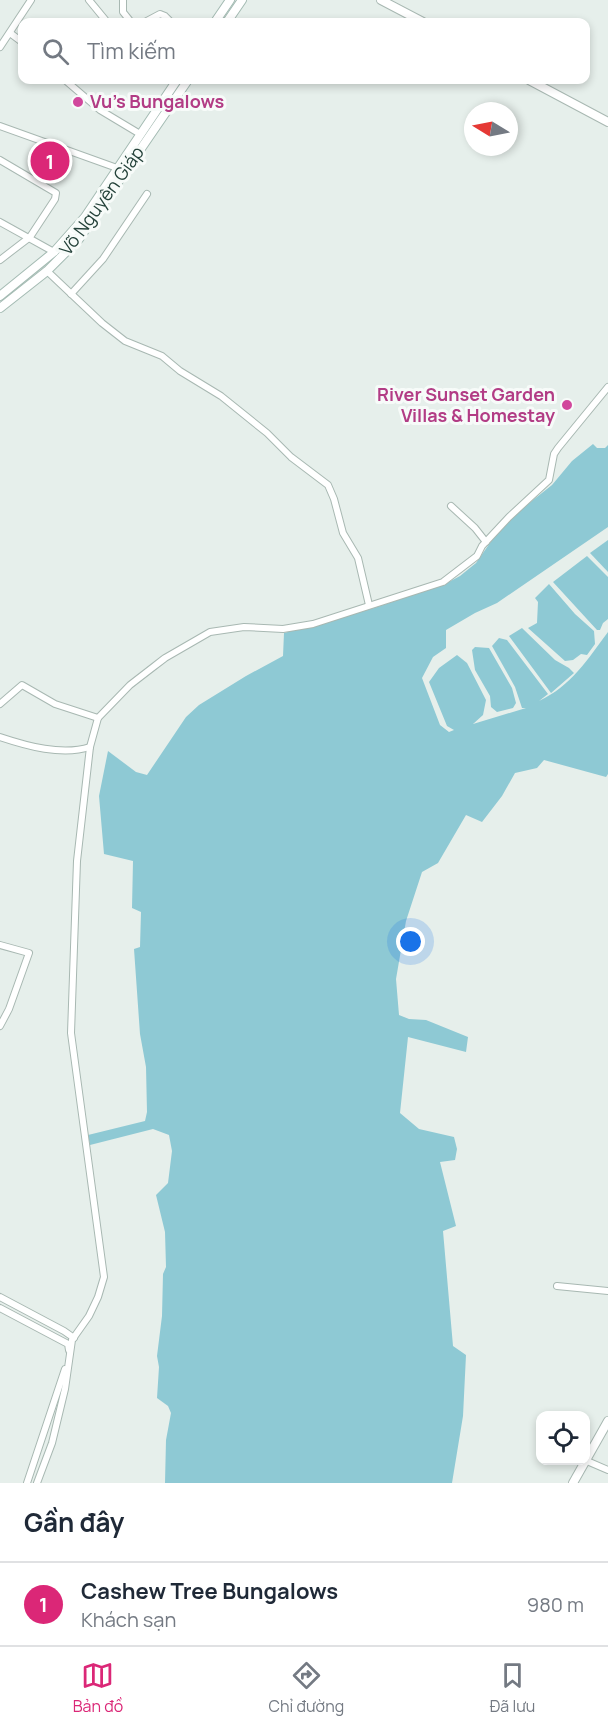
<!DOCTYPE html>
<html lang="vi">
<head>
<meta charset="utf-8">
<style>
	:root { --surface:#fff; --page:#f6f6f7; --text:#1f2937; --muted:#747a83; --line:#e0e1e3; --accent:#db2777 }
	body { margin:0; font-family:Manrope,sans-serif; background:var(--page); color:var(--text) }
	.controls { position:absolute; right:18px; bottom:18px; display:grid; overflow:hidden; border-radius:12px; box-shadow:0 3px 9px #0003 }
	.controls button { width:54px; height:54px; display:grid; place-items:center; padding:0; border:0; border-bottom:2px solid var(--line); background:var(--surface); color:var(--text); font:30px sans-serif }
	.compass { position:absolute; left:464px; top:102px; width:54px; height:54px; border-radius:50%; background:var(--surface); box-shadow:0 3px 9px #0003; rotate:280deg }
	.you { position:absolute; left:411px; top:942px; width:21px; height:21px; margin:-15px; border:4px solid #fff; border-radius:50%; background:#1a73e8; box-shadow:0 0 0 9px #1a73e833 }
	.badge { display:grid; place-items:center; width:39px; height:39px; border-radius:50%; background:var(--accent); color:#fff; font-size:20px; font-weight:700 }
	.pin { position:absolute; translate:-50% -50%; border:3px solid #fff; box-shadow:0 2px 6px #0006 }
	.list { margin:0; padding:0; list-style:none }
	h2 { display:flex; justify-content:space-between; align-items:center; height:78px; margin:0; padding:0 24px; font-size:26px }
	h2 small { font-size:20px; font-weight:400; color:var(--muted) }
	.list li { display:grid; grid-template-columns:39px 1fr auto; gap:18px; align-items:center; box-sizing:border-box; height:84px; padding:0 24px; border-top:2px solid var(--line) }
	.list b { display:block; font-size:22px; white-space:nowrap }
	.list p { margin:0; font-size:20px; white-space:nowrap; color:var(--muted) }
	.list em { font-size:20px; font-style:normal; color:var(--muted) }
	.icon { flex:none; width:33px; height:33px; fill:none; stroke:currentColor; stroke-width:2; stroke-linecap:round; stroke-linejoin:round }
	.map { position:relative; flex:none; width:608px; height:1483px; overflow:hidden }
	.search { position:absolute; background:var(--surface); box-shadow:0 3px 9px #0003; left:18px; right:18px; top:18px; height:66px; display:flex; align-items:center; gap:15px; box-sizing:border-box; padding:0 21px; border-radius:12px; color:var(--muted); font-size:22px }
	.sheet { height:162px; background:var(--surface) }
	nav { display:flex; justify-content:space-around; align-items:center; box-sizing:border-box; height:84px; border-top:2px solid var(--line); background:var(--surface); font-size:16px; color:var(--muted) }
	nav a { display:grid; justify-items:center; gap:3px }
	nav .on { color:var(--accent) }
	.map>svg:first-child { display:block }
	.water { fill:#8ec9d4 }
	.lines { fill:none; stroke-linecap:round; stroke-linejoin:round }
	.minor-casing { stroke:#a8b8b2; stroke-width:8 }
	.tertiary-casing { stroke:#a8b8b2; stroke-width:10 }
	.secondary-casing { stroke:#a4bbb3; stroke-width:10 }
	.minor { stroke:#fff; stroke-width:6 }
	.tertiary { stroke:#fff; stroke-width:8 }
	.secondary { stroke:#fff; stroke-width:8 }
	.hotel-dot { fill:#d1479c; stroke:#f7fbf9; stroke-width:2 }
	.labels { text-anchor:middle; stroke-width:6; stroke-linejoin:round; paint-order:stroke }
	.hotel-label { font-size:18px; font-weight:bold; fill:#b23c85; stroke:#f7fbf9; text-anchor:start }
	.street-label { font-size:18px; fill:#24423a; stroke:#f7fbf9 }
</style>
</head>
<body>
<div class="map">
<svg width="608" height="1483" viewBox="0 0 608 1483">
	<rect width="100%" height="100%" fill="#e6efeb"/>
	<!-- water -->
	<g class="water">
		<path d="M593,444l4,4h8l3,-3v82l-111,76 -22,10 -29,17v18l-13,9 -11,21 18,47 9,7 5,-2 -7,-4 -18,-44 10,-14 18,-13 10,8 19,37 -3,15 -10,9 53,-16h-4l-7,-21 -23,-41 7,-8 8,2 41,54 -9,7c32,-15 49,-42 69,-69v142l-2,3 -62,-17 -7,8 -22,5 -13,23 -20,26 -16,-7 -28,48 -16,9 -16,49 -10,58 3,36 10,4 17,1 42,17 -2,15 -58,-15 -8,76 19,16 35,8 3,12 -2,11 -15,2 16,64 -13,5 10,115 13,9 -3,61 -11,67h-287l1,-43 5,-27 -3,-7 -11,-8 2,-31 -2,-11 5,-40 1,-42 3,-7 -1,-35 -9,-37 12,-12 4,-32 -3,-16 -16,-6 -63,16 -2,-10 57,-14 2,-9 -1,-45 -6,-33 -6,-85 6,-2 1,-35 -9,-4 1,-47 -29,-7 -5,-58 9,-45 28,21 11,3 39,-58 13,-12 47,-29 37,-20 1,-23 90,-25 71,-24 15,-8 16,-13 23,-33 24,-22 29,-23 20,-24z"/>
		<polygon points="608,540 608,572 590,553"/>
		<polygon points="587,556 608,577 608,619 603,623 600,630 597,630 553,582"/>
		<polygon points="549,584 575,614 594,631 595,644 587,655 581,654 573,660 565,661 528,628 537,623 538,602 535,598"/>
		<polygon points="522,628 555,660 569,668 574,673 551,693 509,636"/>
		<polygon points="475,647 489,648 512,688 516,703 513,708 497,712 491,707 490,696 475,670 472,650"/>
	</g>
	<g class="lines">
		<!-- minor casing -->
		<g class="minor-casing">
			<g id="minor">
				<polyline points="89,0 107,22"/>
				<polyline points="123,0 123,12 131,22"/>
				<polyline points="145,22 160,14 165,16 171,22"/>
				<polyline points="10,33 22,42"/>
				<polyline points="0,47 31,0"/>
				<polyline points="65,80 100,110 140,134"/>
				<polyline points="0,126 117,168"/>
				<polyline points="0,160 56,193 55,199 30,237 0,260"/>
				<polyline points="0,222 54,252"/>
				<polyline points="47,271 102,323 125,341 162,356 180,371 221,396 267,433 291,457 328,485 334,499 343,533 358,558 369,605"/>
				<polyline points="71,294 103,259 147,194"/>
				<polyline points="451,506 475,528 486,542"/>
				<polyline points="0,704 22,685 55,704 98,718"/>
				<path d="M0,737c27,9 62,19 90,10"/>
				<polyline points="0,945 29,953 9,1009 0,1026"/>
				<polyline points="557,1286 608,1291"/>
				<polyline points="0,1297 64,1331 74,1338"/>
				<polyline points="0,1308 68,1344 69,1350"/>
				<polyline points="587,1461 608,1470"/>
				<polyline points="27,1483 65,1369"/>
				<polyline points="37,1483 52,1443 65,1389 72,1340 89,1316 98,1297 104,1277 71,1033 77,861 90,747 98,718 130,685 152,668 165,658 210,632 244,627 283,629 313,624 443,582 477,556 482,546 509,517 549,480 554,454 558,448 608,387"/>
			</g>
		</g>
		<!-- tertiary casing -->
		<g class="tertiary-casing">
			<g id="tertiary">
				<polyline points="381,0 423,22"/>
				<polyline points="529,80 608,122"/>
				<polyline points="573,1483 608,1421"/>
			</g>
		</g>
		<!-- secondary casing -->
		<g class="secondary-casing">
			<g id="secondary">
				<polyline points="215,22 230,0"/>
				<polyline points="227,22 242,0"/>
				<polyline points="0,296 54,252 85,217 177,80"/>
				<polyline points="0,308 47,271 79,239 188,80"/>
			</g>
		</g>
		<!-- minor -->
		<use href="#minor" class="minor"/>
		<!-- tertiary -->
		<use href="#tertiary" class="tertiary"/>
		<!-- secondary -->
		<use href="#secondary" class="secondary"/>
	</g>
	<!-- markers -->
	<g class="hotel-dot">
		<circle cx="78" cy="102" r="6"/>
		<circle cx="567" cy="405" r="6"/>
	</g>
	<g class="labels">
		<!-- hotel labels -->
		<g class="hotel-label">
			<text x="90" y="108">Vu's Bungalows</text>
			<text x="555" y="401" text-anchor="end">River Sunset Garden<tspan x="555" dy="21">Villas &amp; Homestay</tspan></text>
		</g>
		<!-- street labels -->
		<g class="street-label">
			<text transform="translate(102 201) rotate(-54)" y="6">Võ Nguyên Giáp</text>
		</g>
	</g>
</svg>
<div class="controls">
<button><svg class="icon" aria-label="locate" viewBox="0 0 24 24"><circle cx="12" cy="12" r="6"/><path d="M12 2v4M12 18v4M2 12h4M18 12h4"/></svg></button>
</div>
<svg class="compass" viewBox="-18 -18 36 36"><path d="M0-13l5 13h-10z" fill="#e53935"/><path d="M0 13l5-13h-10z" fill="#747a83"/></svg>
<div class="you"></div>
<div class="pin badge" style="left:50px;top:161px">1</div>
<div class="search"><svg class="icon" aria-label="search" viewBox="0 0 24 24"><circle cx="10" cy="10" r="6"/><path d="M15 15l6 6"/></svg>Tìm kiếm</div>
</div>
<section class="sheet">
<h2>Gần đây<small></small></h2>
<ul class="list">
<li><span class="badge">1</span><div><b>Cashew Tree Bungalows</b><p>Khách sạn</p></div><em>980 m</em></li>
</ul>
</section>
<nav>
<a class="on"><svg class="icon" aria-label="map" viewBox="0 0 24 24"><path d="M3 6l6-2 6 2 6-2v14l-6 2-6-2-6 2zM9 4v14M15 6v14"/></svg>Bản đồ</a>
<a><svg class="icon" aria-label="directions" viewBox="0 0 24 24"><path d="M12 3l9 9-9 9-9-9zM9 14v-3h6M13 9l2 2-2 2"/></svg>Chỉ đường</a>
<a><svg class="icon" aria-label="saved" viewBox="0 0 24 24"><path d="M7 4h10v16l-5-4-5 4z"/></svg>Đã lưu</a>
</nav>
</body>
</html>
